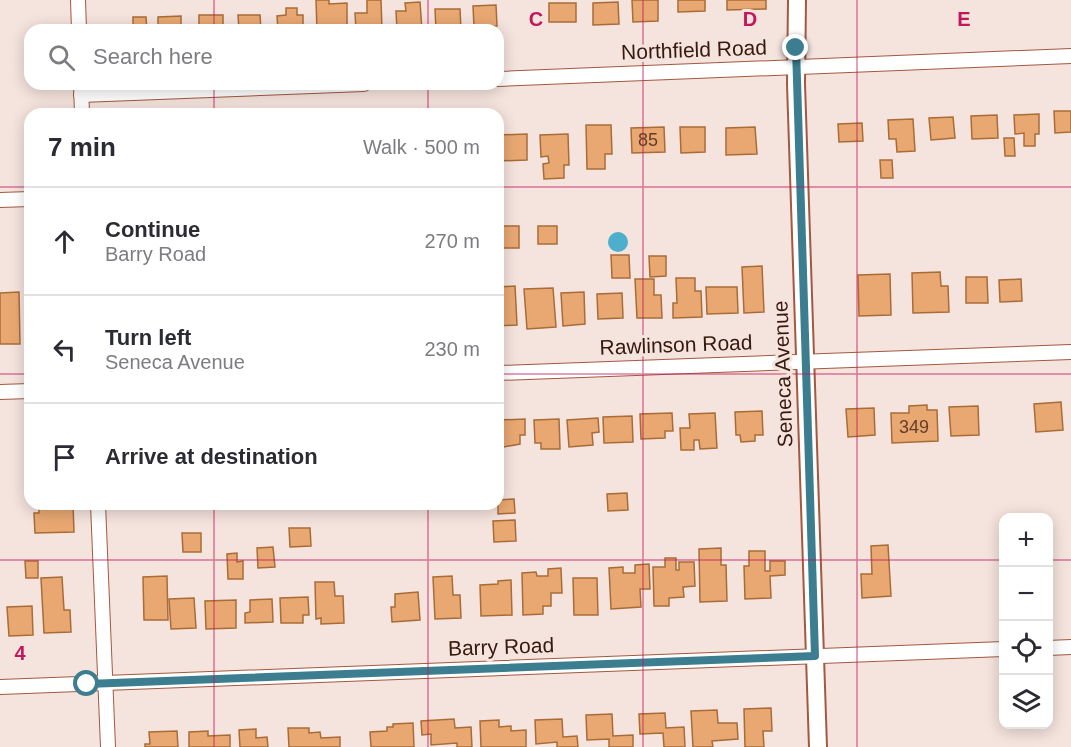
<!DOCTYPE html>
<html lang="en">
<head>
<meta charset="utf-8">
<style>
	:root { --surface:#fff; --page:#f2f2f3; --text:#2b2b33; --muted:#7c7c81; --line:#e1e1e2 }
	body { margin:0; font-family:Helvetica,sans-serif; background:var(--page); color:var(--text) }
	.controls { position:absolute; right:18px; bottom:18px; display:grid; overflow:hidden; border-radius:12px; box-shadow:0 3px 15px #0003 }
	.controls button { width:54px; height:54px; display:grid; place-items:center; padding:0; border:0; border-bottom:2px solid var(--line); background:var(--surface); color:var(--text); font:30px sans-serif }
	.stop { position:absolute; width:18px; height:18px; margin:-14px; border:4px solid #3c7d90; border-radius:50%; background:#fff }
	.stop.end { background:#3c7d90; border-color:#fff; box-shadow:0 2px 6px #0008 }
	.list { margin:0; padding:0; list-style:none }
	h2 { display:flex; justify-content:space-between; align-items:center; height:78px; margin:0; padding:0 24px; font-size:26px }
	h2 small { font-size:20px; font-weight:400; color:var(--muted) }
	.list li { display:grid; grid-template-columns:39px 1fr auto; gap:18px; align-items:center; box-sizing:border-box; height:108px; padding:0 24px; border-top:2px solid var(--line) }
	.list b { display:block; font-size:22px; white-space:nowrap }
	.list p { margin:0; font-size:20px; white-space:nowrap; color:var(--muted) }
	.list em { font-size:20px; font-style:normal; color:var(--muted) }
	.icon { flex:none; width:33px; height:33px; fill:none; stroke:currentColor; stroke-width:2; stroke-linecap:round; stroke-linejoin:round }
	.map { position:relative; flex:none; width:1071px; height:747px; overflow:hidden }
	.search { position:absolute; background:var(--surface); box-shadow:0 3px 15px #0003; left:24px; top:24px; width:480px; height:66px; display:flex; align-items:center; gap:15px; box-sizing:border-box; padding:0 21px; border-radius:18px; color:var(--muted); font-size:22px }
	.panel { position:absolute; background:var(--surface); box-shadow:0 3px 15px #0003; left:24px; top:108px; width:480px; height:402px; border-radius:18px }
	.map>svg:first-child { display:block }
	.water { fill:#4dafcb }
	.building { fill:#e9a872; stroke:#a96c37; stroke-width:1.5 }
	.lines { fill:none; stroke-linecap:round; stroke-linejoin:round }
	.minor-casing { stroke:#a25940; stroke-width:16 }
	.tertiary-casing { stroke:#a25940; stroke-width:20 }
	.minor { stroke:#fff; stroke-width:14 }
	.tertiary { stroke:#fff; stroke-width:16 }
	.route { stroke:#3c7d90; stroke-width:8 }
	.grid { fill:none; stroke:#c2185b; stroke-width:1.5; stroke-opacity:0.55 }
	.labels { text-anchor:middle; stroke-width:6; stroke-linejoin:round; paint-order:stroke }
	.number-label { font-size:18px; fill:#643d27 }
	.street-label { font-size:21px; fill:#37190e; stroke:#f5e3dd }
	.grid-label { font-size:20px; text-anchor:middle; font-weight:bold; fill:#c2185b; stroke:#f5e3dd; stroke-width:6; stroke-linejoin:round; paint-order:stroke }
</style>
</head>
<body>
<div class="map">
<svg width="1071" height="747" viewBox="0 0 1071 747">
	<rect width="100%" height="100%" fill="#f5e3dd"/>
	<!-- water -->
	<circle class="water" cx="618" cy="242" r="10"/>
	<!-- building -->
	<g class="building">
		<polygon points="316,0 329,0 329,4 347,3 347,30 317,30"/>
		<polygon points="367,0 381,0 382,30 356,30 355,13 367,13"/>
		<polygon points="632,0 658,0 658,21 633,22"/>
		<polygon points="678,0 705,0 705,11 678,12"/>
		<polygon points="727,0 766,0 766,9 727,10"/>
		<polygon points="420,2 422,30 397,30 396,11 406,11 405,3"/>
		<polygon points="618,2 619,24 593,25 593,3"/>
		<rect x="549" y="3" width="27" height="19"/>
		<polygon points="496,5 497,26 474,27 473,6"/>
		<polygon points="286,8 297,8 297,15 303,15 303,30 278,30 277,16 286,15"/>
		<polygon points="435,9 460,9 461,30 436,30"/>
		<rect x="199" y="15" width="24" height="15"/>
		<polygon points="238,15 260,15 261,30 239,30"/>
		<polygon points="181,16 181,26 188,26 189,30 158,30 158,17"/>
		<polygon points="133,17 146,17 147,30 126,30 133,28"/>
		<polygon points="1054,111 1071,111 1071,132 1055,133"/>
		<polygon points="1039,114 1039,134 1035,134 1035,146 1024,146 1024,133 1015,134 1014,115"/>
		<polygon points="997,115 998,138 972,139 971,116"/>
		<polygon points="953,117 955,138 931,140 929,118"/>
		<polygon points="913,119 915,151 897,152 896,139 889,139 888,120"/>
		<polygon points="862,123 863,141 839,142 838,124"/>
		<polygon points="586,125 611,125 612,154 605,154 605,169 587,169"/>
		<polygon points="664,127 665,152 632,153 631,128"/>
		<polygon points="680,127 705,127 705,152 681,153"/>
		<polygon points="755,127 757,154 726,155 726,128"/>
		<polygon points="527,134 527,160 498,161 498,135"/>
		<polygon points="568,134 569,165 564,165 564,178 544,179 543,164 549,163 548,156 541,157 540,135"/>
		<polygon points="1004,138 1014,138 1015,156 1005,156"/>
		<polygon points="880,160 892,160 893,178 881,178"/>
		<rect x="501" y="226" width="18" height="22"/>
		<rect x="538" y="226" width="19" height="18"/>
		<polygon points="611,255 629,255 630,278 612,278"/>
		<polygon points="649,256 666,256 666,276 650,277"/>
		<polygon points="762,266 764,312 744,313 742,267"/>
		<polygon points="940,272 941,286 948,286 949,312 913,313 912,273"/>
		<polygon points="890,274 891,315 859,316 858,275"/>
		<polygon points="966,277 987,277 988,303 966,303"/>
		<polygon points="676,278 695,278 695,291 701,291 702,317 673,318 673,303 677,303"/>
		<polygon points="635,279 654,279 654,295 661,295 662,318 637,318"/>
		<polygon points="1021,279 1022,301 1000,302 999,280"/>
		<polygon points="515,286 517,325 498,326 498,287"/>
		<polygon points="706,287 737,287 738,313 707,314"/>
		<polygon points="553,288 556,327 527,329 524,289"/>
		<polygon points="19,292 20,344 0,344 0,293"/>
		<polygon points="584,292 585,324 563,326 561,293"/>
		<polygon points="622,293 623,318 598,319 597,294"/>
		<polygon points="1061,402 1063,430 1036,432 1034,404"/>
		<polygon points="927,405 927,410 937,410 938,441 892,443 891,413 909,413 909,406"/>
		<polygon points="978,406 979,435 951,436 949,407"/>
		<polygon points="874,408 875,435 848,437 846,409"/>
		<polygon points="762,411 763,435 755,435 755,441 741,442 740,435 736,435 735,412"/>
		<polygon points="672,413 673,431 665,431 665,438 641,439 640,414"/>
		<polygon points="715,413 717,448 700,449 699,440 694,440 694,450 681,450 680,428 690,428 689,414"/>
		<polygon points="632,416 633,442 604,443 603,417"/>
		<polygon points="598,418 599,432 592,433 593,445 569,447 567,420"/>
		<polygon points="525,419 525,435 520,435 520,444 498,448 498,420"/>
		<polygon points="559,419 560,449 541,449 541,443 535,443 534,420"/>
		<polygon points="627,493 628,510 608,511 607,494"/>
		<polygon points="514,499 515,513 498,514 498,500"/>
		<polygon points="39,504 73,504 74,532 35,533 34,513 39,513"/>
		<polygon points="515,520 516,541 494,542 493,521"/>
		<polygon points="289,528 310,528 311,546 290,547"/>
		<polygon points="182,533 201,533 201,552 183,552"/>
		<polygon points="888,545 891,596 862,598 861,574 872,574 871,546"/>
		<polygon points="273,547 275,567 258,568 257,548"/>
		<polygon points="721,548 721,565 726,565 727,601 700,602 699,549"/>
		<polygon points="749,551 765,551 765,571 770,571 770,561 785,561 785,575 770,576 771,598 745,599 744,566 749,566"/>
		<polygon points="237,553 237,562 243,561 243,579 228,579 227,554"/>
		<polygon points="665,558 676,558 676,570 679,570 679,562 694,562 695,586 683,587 684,597 669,598 669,606 654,606 653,567 665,567"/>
		<polygon points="25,561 38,561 38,578 26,578"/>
		<polygon points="649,564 650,589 640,589 641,607 611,609 609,568 623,567 623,573 635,573 635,565"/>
		<polygon points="561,568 562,593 551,593 551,606 543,606 543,614 523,615 522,573 536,572 537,576 548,576 548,569"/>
		<polygon points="167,576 168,620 144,620 143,577"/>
		<polygon points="452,576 453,595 460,595 461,618 435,619 433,577"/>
		<polygon points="62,577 64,610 70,610 71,632 44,633 41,578"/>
		<polygon points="573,578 597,578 598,615 574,615"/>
		<polygon points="511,580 512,615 481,616 480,585 498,584 498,581"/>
		<polygon points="315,582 334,582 335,596 343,596 344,623 321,624 321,618 316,619"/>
		<polygon points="418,592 420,620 392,622 391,607 395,607 395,594"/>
		<polygon points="308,597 309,615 303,615 303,623 281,623 280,598"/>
		<polygon points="194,598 196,628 171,629 169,599"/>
		<polygon points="272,599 273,622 245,623 245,613 250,612 250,600"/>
		<polygon points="236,600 236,628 206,629 205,601"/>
		<polygon points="32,606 33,635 9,636 7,607"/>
		<polygon points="771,708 772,731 763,731 764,747 745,747 744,709"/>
		<polygon points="717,710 718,723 737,723 738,739 712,741 713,747 693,747 691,711"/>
		<polygon points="665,713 666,728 684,727 685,747 664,747 663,733 640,734 639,714"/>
		<polygon points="612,714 613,736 633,735 633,747 609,747 609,739 587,740 586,715"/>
		<polygon points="454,719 455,728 471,727 472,747 457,747 457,743 431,745 431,734 422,735 421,721"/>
		<polygon points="562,719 563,737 577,736 578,747 557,747 557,742 536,744 535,720"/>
		<polygon points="499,720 499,727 511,726 511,731 526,730 526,747 481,747 480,721"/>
		<polygon points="413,723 414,747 371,747 370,732 387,731 387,727 393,727 393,724"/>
		<polygon points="288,728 309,728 309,733 320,732 321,738 340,737 340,747 289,747"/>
		<polygon points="256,729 256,738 267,737 268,747 240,747 239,730"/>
		<polygon points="177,731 178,747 145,747 145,744 150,744 149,732"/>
		<polygon points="208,731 208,736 230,735 230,747 189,747 189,732"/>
	</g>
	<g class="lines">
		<!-- minor casing -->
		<g class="minor-casing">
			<g id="minor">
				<polyline points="78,0 79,30"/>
				<polyline points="498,79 1071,56"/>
				<polyline points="81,84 82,114"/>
				<polyline points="81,95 364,84"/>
				<polyline points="0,200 30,199"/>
				<polyline points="498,373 1071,352"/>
				<polyline points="0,392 30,391"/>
				<polyline points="98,504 108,747"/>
				<polyline points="1048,648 1071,647"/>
				<polyline points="0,687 1004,649"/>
			</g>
		</g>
		<!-- tertiary casing -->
		<g class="tertiary-casing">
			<polyline id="tertiary" points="797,0 796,84 818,747"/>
		</g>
		<!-- minor -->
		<use href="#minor" class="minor"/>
		<!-- tertiary -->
		<use href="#tertiary" class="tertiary"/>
	</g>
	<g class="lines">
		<!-- route -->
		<polyline class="route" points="87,684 815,656 796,48"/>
	</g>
	<!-- grid -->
	<path class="grid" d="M214,0v30M428,0v30M643,0v747M857,0v747M214,84v30M428,84v30M0,187h30M498,187h573M0,374h30M498,374h573M214,504v243M428,504v243M0,560h1004M1048,560h23"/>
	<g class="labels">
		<!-- number labels -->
		<g class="number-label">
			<text x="648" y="146">85</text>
			<text x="914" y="433">349</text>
		</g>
		<!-- street labels -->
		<g class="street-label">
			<text transform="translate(694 50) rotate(-2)" y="7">Northfield Road</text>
			<text transform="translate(676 345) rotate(-2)" y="7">Rawlinson Road</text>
			<text transform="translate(783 374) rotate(-92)" y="7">Seneca Avenue</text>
			<text transform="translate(501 647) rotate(-2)" y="7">Barry Road</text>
		</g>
	</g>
	<g class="grid-label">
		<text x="536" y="26">C</text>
		<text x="750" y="26">D</text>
		<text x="964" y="26">E</text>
		<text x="20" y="660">4</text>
	</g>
</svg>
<div class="controls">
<button>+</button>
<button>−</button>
<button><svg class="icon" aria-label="locate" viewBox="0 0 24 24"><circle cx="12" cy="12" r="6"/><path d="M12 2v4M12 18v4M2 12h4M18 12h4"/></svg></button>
<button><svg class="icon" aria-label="layers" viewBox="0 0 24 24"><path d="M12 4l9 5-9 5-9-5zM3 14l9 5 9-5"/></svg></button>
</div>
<div class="stop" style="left:87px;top:684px"></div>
<div class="stop end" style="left:796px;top:48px"></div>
<div class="search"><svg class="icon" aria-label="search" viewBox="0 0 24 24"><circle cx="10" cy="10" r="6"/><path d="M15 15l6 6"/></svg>Search here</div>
<section class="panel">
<h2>7 min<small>Walk · 500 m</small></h2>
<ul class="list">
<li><svg class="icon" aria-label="ahead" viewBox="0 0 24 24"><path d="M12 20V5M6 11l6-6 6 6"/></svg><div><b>Continue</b><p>Barry Road</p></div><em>270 m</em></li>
<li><svg class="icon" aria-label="left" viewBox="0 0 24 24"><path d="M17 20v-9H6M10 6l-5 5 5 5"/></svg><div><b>Turn left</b><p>Seneca Avenue</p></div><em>230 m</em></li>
<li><svg class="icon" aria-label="arrive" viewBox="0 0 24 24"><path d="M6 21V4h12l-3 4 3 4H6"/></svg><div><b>Arrive at destination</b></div></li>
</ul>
</section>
</div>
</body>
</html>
